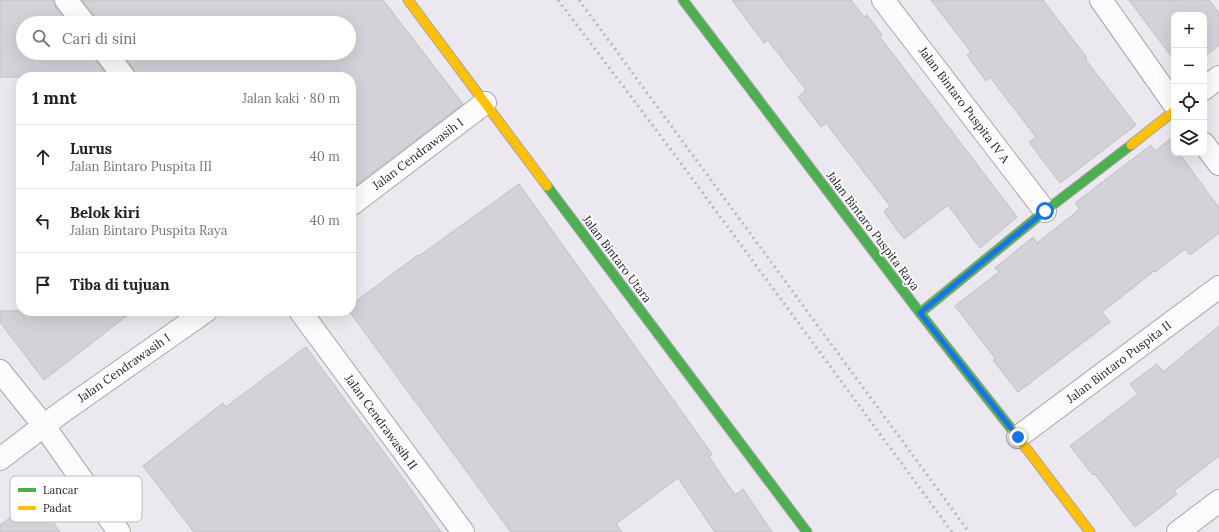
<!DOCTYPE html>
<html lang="id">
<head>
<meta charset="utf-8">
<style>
	:root { --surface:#fff; --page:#f2f2f2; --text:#202124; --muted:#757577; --line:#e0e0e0 }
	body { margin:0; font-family:Lora,serif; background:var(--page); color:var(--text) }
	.controls { position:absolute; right:12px; top:12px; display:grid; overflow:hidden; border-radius:8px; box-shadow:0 4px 16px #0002 }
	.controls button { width:36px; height:36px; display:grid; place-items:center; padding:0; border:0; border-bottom:1px solid var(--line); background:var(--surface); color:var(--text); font:20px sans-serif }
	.stop { position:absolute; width:12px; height:12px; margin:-9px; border:3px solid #1a73e8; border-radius:50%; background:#fff }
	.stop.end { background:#1a73e8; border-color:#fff; box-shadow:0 1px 4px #0008 }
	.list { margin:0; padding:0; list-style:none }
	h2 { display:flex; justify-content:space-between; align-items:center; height:52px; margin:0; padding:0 16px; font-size:17px }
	h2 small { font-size:13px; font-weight:400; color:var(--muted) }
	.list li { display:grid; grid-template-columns:26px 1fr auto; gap:12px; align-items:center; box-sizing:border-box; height:64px; padding:0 16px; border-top:1px solid var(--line) }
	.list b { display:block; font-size:15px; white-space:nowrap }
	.list p { margin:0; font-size:13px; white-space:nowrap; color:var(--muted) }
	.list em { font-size:13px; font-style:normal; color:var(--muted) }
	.icon { flex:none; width:22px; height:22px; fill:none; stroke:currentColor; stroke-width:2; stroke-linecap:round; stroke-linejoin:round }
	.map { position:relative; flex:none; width:1219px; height:532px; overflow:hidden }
	.search { position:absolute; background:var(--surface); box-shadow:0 4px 16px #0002; left:16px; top:16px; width:340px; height:44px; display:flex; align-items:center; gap:10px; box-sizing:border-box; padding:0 14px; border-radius:22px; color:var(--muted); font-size:15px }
	.panel { position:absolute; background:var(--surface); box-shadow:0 4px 16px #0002; left:16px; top:72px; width:340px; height:244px; border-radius:16px }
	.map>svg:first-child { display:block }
	.building { fill:#d4d1d8; stroke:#c0bdc3 }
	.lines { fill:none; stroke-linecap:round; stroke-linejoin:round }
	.street-casing { stroke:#a7a4aa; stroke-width:24 }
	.fast-casing { stroke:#a7a4aa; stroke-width:11 }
	.slow-casing { stroke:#a7a4aa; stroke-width:11 }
	.street { stroke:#fcfcfd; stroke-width:22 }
	.fast { stroke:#4caf50; stroke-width:9 }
	.slow { stroke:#ffc107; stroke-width:9 }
	.rail { stroke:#bab8ba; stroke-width:3; stroke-dasharray:2 4; stroke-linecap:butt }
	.route { stroke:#1a73e8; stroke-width:5 }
	.labels { text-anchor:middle; stroke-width:3.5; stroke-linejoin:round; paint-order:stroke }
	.street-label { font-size:12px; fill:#242127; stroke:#fff }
	.key { fill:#fff; stroke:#bdbcbe; stroke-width:1 }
	.key-label { font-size:11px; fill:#242127 }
</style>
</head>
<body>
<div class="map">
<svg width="1219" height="532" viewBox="0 0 1219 532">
	<rect width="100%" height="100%" fill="#ece8f0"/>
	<!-- building -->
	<g class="building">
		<polygon points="0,0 54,0 56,8 68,23 23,23 23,53 94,53 96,60 108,77 0,77"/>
		<polygon points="82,0 383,0 463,104 351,189 351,77 136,77 134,70 122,53 349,53 349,23 96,23 94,15"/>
		<polygon points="732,0 851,0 864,17 867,15 882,35 880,37 1017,217 980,248 948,205 904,239 884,212 890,206 826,123 821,127 798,97 806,90 768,40 764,43"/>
		<polygon points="931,0 1043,0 1087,58 1085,59 1136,125 1060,183 1029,142 1036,137 990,77 986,81 967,55 971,52"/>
		<polygon points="1129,0 1209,0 1219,13 1219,45 1204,57 1204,15 1174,15 1174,60"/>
		<polygon points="1174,136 1174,153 1179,153 1219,208 1219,233 1190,255 1185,249 1155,272 1154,271 1102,312 1110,322 1018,392 993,360 995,358 955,306 999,272 995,268 1033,237 1037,243 1080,209 1075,203 1151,145 1155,151"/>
		<polygon points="519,184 712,454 709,457 735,495 743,489 772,532 715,532 678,478 616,524 622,532 511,532 349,311 351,311 351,305 418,255 419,256"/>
		<polygon points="0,311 133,311 44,380 0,322"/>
		<polygon points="1219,326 1219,456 1174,491 1177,494 1135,527 1095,474 1093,475 1070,446 1138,394 1130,384 1157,364 1163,372"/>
		<polygon points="306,347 405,481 441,532 194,532 143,466 223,403 226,407"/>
		<polygon points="36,499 60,532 0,532 0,525"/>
	</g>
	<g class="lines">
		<!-- street casing -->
		<g class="street-casing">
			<g id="street">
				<polyline points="66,0 84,23"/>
				<polyline points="883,0 1045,211"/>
				<polyline points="1101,0 1174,104"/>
				<polyline points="106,53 124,77"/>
				<polyline points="1204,89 1219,77"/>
				<polyline points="1204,144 1219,164"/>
				<polyline points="351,205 485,103"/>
				<polyline points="300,311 463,532"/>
				<polyline points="0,371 44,426 119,532"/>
				<polyline points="1018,437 1219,287"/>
				<polyline points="0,459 62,412 206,311"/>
				<polyline points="1178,532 1219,501"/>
			</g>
		</g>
		<!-- fast casing -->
		<g class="fast-casing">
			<g id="fast">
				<polyline points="683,0 920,313 1013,431"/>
				<polyline points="547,186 807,532"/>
				<polyline points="920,313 1045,211 1131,145"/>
			</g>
		</g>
		<!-- slow casing -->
		<g class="slow-casing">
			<g id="slow">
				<polyline points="408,0 547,186"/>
				<polyline points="1131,145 1174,111"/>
				<polyline points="1013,431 1090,532"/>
			</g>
		</g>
		<!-- street -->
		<use href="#street" class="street"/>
		<!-- fast -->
		<use href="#fast" class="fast"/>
		<!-- slow -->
		<use href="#slow" class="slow"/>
		<!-- rail -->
		<g class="rail">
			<polyline points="558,0 669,147 952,532"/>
			<polyline points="579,0 969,532"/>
		</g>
	</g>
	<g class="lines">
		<!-- route -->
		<polyline class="route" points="1018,437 920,313 1045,211"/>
	</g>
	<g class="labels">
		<!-- street labels -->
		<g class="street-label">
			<text transform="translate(964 105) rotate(53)" y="4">Jalan Bintaro Puspita IV A</text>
			<text transform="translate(418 154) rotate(-37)" y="4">Jalan Cendrawasih I</text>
			<text transform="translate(873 231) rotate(53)" y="4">Jalan Bintaro Puspita Raya</text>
			<text transform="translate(617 259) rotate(53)" y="4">Jalan Bintaro Utara</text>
			<text transform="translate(1119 362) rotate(-37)" y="4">Jalan Bintaro Puspita II</text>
			<text transform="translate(124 368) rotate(-35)" y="4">Jalan Cendrawasih I</text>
			<text transform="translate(381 422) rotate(54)" y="4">Jalan Cendrawasih II</text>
		</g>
	</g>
	<!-- legend -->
	<rect x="10" y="476" width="132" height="46" rx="6" class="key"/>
	<rect x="18" y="488" width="18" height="4" fill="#4caf50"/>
	<rect x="18" y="506" width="18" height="4" fill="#ffc107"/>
	<g class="key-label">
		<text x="43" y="494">Lancar</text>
		<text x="43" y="512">Padat</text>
	</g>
</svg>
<div class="controls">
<button>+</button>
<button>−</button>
<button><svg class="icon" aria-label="locate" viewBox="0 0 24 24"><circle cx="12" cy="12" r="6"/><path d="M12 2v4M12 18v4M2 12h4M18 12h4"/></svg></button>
<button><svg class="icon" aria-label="layers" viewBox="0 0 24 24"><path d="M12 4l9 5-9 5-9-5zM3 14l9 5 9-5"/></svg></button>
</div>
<div class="stop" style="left:1045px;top:211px"></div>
<div class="stop end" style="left:1018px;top:437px"></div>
<div class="search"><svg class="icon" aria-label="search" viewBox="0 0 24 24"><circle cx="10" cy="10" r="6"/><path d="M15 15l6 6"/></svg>Cari di sini</div>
<section class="panel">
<h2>1 mnt<small>Jalan kaki · 80 m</small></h2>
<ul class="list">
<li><svg class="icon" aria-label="ahead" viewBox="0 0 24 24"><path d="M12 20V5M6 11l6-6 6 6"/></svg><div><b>Lurus</b><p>Jalan Bintaro Puspita III</p></div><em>40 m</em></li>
<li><svg class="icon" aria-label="left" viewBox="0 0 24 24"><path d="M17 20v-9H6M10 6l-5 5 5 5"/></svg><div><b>Belok kiri</b><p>Jalan Bintaro Puspita Raya</p></div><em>40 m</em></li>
<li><svg class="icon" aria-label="arrive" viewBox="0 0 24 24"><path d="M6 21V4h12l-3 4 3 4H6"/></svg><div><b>Tiba di tujuan</b></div></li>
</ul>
</section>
</div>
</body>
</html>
